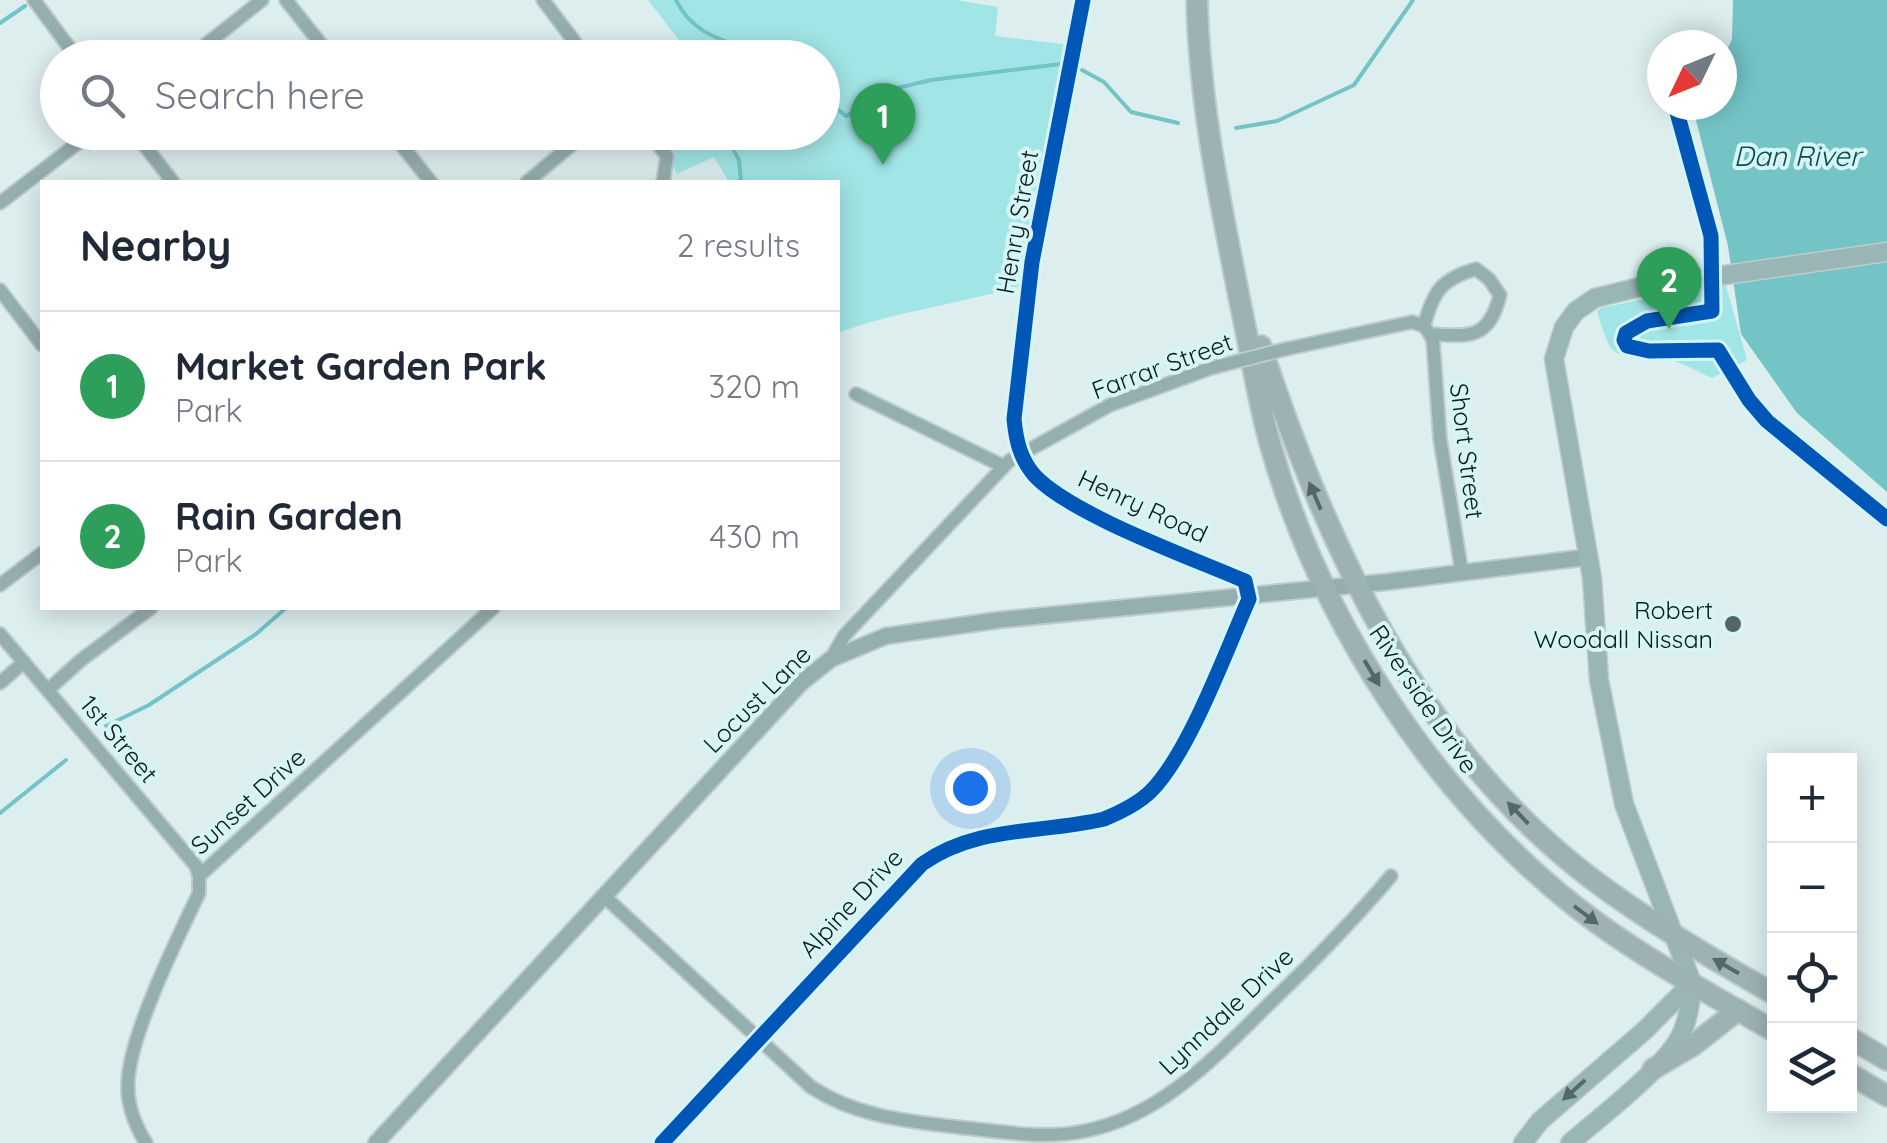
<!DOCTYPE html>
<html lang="en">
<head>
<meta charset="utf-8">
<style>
	:root { --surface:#fff; --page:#f6f6f7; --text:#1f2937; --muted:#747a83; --line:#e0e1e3; --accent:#0f766e }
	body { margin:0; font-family:Quicksand,sans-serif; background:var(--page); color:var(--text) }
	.controls { position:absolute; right:30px; bottom:30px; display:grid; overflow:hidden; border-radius:0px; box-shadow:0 5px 25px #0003 }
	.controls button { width:90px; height:90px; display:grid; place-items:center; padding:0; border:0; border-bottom:2px solid var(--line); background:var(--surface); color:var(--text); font:50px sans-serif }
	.compass { position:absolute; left:1647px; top:30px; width:90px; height:90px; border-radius:50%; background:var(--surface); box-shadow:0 5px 25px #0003; rotate:227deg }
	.you { position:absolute; left:970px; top:788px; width:35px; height:35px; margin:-25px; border:8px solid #fff; border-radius:50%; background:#1a73e8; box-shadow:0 0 0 15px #1a73e833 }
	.badge { display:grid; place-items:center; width:65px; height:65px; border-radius:50%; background:var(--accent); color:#fff; font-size:32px; font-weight:700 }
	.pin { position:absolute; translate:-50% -82px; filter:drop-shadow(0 2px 5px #0008) }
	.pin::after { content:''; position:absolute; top:52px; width:35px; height:30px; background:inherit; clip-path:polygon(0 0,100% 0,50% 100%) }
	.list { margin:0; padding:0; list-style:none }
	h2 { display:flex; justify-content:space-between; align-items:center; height:130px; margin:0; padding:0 40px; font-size:42px }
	h2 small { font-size:32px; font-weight:400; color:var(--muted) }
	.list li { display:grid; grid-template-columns:65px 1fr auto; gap:30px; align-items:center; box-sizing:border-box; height:150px; padding:0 40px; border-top:2px solid var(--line) }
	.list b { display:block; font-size:38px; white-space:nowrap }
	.list p { margin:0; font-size:32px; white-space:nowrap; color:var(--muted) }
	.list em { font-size:32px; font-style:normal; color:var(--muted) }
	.icon { flex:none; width:55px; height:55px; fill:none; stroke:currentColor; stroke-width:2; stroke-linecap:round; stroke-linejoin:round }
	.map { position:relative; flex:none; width:1887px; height:1143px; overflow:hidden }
	.search { position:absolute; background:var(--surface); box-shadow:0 5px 25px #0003; left:40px; top:40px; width:800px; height:110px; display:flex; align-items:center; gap:25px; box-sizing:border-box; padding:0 35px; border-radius:55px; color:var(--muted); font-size:38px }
	.panel { position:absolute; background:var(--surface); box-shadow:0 5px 25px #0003; left:40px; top:180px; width:800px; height:430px; border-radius:0px }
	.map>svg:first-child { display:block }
	.green { fill:#a2e5e6 }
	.water { fill:#74c4c6 }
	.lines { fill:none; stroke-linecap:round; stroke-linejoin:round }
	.stream { stroke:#74c4c6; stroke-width:4 }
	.minor-casing { stroke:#becbcb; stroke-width:16 }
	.tertiary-casing { stroke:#becbcb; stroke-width:19 }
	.secondary-casing { stroke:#becbcb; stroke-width:21 }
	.primary-casing { stroke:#becbcb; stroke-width:24 }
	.minor { stroke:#95aeaf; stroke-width:12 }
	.tertiary { stroke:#95aeaf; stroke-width:15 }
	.secondary { stroke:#9ab5b6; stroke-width:18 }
	.primary { stroke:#9db3b3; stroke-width:20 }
	.minor-bridge-casing { stroke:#becbcb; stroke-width:16; stroke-linecap:butt }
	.minor-bridge { stroke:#95aeaf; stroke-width:12 }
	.cycleway-casing { stroke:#d5f5f6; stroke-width:21 }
	.cycleway { stroke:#0057b8; stroke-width:15 }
	.oneway { fill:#566767 }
	.oneway2 { fill:#546868 }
	.poi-dot { fill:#576565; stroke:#d5f5f6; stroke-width:4 }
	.labels { text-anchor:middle; stroke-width:8; stroke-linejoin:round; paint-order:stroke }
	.street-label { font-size:25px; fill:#0f1b1b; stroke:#d5f5f6 }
	.poi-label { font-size:25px; fill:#0f1b1b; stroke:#d5f5f6; text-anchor:end }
	.water-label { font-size:28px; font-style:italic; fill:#0d4d4f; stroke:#d5f5f6 }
</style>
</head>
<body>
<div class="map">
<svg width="1887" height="1143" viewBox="0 0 1887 1143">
	<rect width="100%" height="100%" fill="#dee"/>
	<!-- green -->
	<g class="green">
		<path d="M648,0h308l42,7 -3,29 76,9 -36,185 -15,56c-60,18 -123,25 -182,47v-151h-109l-15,-25 -37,17 -14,-29 33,-12 126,-1v-74l-130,-1z"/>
		<path d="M1725,282l22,78 -35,18c-14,-6 -30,-16 -45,-19 -49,-10 -53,13 -70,-48l4,-3z"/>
	</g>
	<!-- water -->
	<polygon class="water" points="1733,0 1887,0 1887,492 1797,413 1741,334 1728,246 1696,120 1702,105 1722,105 1722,61 1732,39"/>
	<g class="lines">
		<!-- stream -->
		<g class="stream">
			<path d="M676,0c17,34 44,39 77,51"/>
			<polyline points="0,23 25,6"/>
			<polyline points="1082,70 1104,82 1131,112 1178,123"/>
			<polyline points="822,97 846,116 893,89 931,80 1061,64"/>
			<polyline points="1236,128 1277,121 1354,85 1413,0"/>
			<polyline points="734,151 739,160 741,182"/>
			<polyline points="106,726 149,705 256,634 286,608"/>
			<polyline points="0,813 66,760"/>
		</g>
		<!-- minor casing -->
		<g class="minor-casing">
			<g id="minor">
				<polyline points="34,0 77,58"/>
				<polyline points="286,0 332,58"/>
				<polyline points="543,0 587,58"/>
				<polyline points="189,58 262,0"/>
				<polyline points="134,132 173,182"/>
				<polyline points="391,132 431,182"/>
				<polyline points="648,132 667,156 663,182"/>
				<polyline points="527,182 587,132"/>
				<polyline points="0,203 92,132"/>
				<polyline points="0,290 42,345"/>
				<polyline points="1430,334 1433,341 1440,439 1462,573"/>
				<path d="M1286,349l126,-27 12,4 6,8c40,3 59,5 70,-39l-11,-16 -13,-10c-35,10 -43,23 -52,57"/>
				<polyline points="856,394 1003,466"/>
				<polyline points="0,585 42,553"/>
				<polyline points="0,634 196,866 199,876"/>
				<polyline points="831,659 844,636 1009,461 1110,405 1211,368"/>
				<polyline points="0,683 24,662"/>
				<polyline points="48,690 81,660 151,608"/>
				<path d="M605,897l206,190c44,29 94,34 145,40 43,4 87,13 129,4 77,-15 132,-76 185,-128 43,-41 83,-82 121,-127"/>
				<path d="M146,1143c-11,-18 -19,-38 -18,-59 0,-46 50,-147 71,-191v-17l294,-268"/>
				<path d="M662,1143l260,-279c55,-39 119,-30 182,-45 17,-7 34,-15 47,-28 38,-38 75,-140 98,-192l-4,-18c-53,-23 -173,-66 -210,-105 -15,-17 -19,-36 -21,-57l18,-157 51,-262"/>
			</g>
		</g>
		<!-- tertiary casing -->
		<g class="tertiary-casing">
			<polyline id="tertiary" points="376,1143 802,682 831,659 886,636 999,620 1386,582 1589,557"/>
		</g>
		<!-- secondary casing -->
		<g class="secondary-casing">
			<g id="secondary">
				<polyline points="1523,1143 1540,1121 1644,1031 1692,983"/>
				<path d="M1570,1143c29,-25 93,-74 110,-106 8,-16 11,-35 12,-54l-68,-179 -25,-124 -7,-102 -38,-219 10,-32 12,-16 19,-13 45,-11 247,-35"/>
			</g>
		</g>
		<!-- primary casing -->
		<g class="primary-casing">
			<g id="primary">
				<path d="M1197,0c2,103 24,206 44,307 10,46 17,95 30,140 50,175 162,347 305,460 61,48 131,85 198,124"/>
				<path d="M1261,346c65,199 157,399 327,530 59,45 123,82 186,118"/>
				<polyline points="1850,1038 1887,1060"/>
				<polyline points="1653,1069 1692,1046 1738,1010"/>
				<polyline points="1850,1074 1887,1096"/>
			</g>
		</g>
		<!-- minor -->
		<use href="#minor" class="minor"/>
		<!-- tertiary -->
		<use href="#tertiary" class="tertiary"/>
		<!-- secondary -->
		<use href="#secondary" class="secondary"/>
		<!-- primary -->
		<use href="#primary" class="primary"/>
		<!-- minor-bridge casing -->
		<g class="minor-bridge-casing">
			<polyline id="minor-bridge" points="1211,368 1286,349"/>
		</g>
		<!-- minor-bridge -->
		<use href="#minor-bridge" class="minor-bridge"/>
		<!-- cycleway casing -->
		<g class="cycleway-casing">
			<g id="cycleway">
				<polyline points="1675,105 1711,236 1712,311 1647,321 1626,333 1624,340 1627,346 1649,351 1718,350 1749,400 1767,421 1887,519"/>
				<path d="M662,1143l260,-279c55,-39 119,-30 182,-45 17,-7 34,-15 47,-28 38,-38 75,-140 98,-192l-4,-18c-53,-23 -173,-66 -210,-105 -15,-17 -19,-36 -21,-57l18,-157 51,-262"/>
			</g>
		</g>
		<!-- cycleway -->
		<use href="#cycleway" class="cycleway"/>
	</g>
	<!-- one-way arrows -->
	<defs><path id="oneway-solid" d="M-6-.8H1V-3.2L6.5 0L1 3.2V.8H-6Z" transform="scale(2.5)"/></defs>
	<g class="oneway">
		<use href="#oneway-solid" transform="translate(1315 496) rotate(-113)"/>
		<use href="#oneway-solid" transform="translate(1372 673) rotate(59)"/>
		<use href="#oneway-solid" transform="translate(1518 813) rotate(-134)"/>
		<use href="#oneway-solid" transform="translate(1586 915) rotate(37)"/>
		<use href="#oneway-solid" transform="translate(1726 966) rotate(-150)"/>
	</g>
	<use class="oneway2" href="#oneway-solid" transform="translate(1574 1090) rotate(138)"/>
	<!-- markers -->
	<circle class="poi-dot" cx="1733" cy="624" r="10"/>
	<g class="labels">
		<!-- street labels -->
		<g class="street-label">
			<text transform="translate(1017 222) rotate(-80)" y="9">Henry Street</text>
			<text transform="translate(1162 366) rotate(-20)" y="9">Farrar Street</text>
			<text transform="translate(1467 451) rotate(83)" y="9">Short Street</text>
			<text transform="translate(1143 506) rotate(25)" y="9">Henry Road</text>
			<text transform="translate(757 699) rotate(-45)" y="9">Locust Lane</text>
			<text transform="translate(1424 699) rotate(56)" y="9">Riverside Drive</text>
			<text transform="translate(119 739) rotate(50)" y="9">1st Street</text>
			<text transform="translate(248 801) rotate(-42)" y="9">Sunset Drive</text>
			<text transform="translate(851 903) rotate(-47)" y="9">Alpine Drive</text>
			<text transform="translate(1226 1011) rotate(-43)" y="9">Lynndale Drive</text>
		</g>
		<!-- poi labels -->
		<g class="poi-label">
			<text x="1713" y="619">Robert<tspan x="1713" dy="29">Woodall Nissan</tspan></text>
		</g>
		<!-- water labels -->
		<g class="water-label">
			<text x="1797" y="166">Dan River</text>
		</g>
	</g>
</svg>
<div class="controls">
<button>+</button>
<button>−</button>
<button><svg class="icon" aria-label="locate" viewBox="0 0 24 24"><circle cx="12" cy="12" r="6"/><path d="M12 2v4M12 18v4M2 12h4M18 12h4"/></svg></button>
<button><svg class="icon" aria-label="layers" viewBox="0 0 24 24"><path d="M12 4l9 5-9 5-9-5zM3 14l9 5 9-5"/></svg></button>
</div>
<svg class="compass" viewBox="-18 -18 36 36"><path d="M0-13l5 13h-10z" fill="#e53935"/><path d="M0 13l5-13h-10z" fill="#747a83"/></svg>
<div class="you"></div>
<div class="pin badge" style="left:883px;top:165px;background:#2e9e5b">1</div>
<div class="pin badge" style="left:1669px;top:329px;background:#2e9e5b">2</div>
<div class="search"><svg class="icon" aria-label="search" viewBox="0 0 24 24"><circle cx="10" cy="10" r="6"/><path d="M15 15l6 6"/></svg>Search here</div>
<section class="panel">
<h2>Nearby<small>2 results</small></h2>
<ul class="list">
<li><span class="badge" style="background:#2e9e5b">1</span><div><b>Market Garden Park</b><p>Park</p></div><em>320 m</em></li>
<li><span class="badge" style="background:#2e9e5b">2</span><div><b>Rain Garden</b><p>Park</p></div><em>430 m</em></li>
</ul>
</section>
</div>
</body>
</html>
